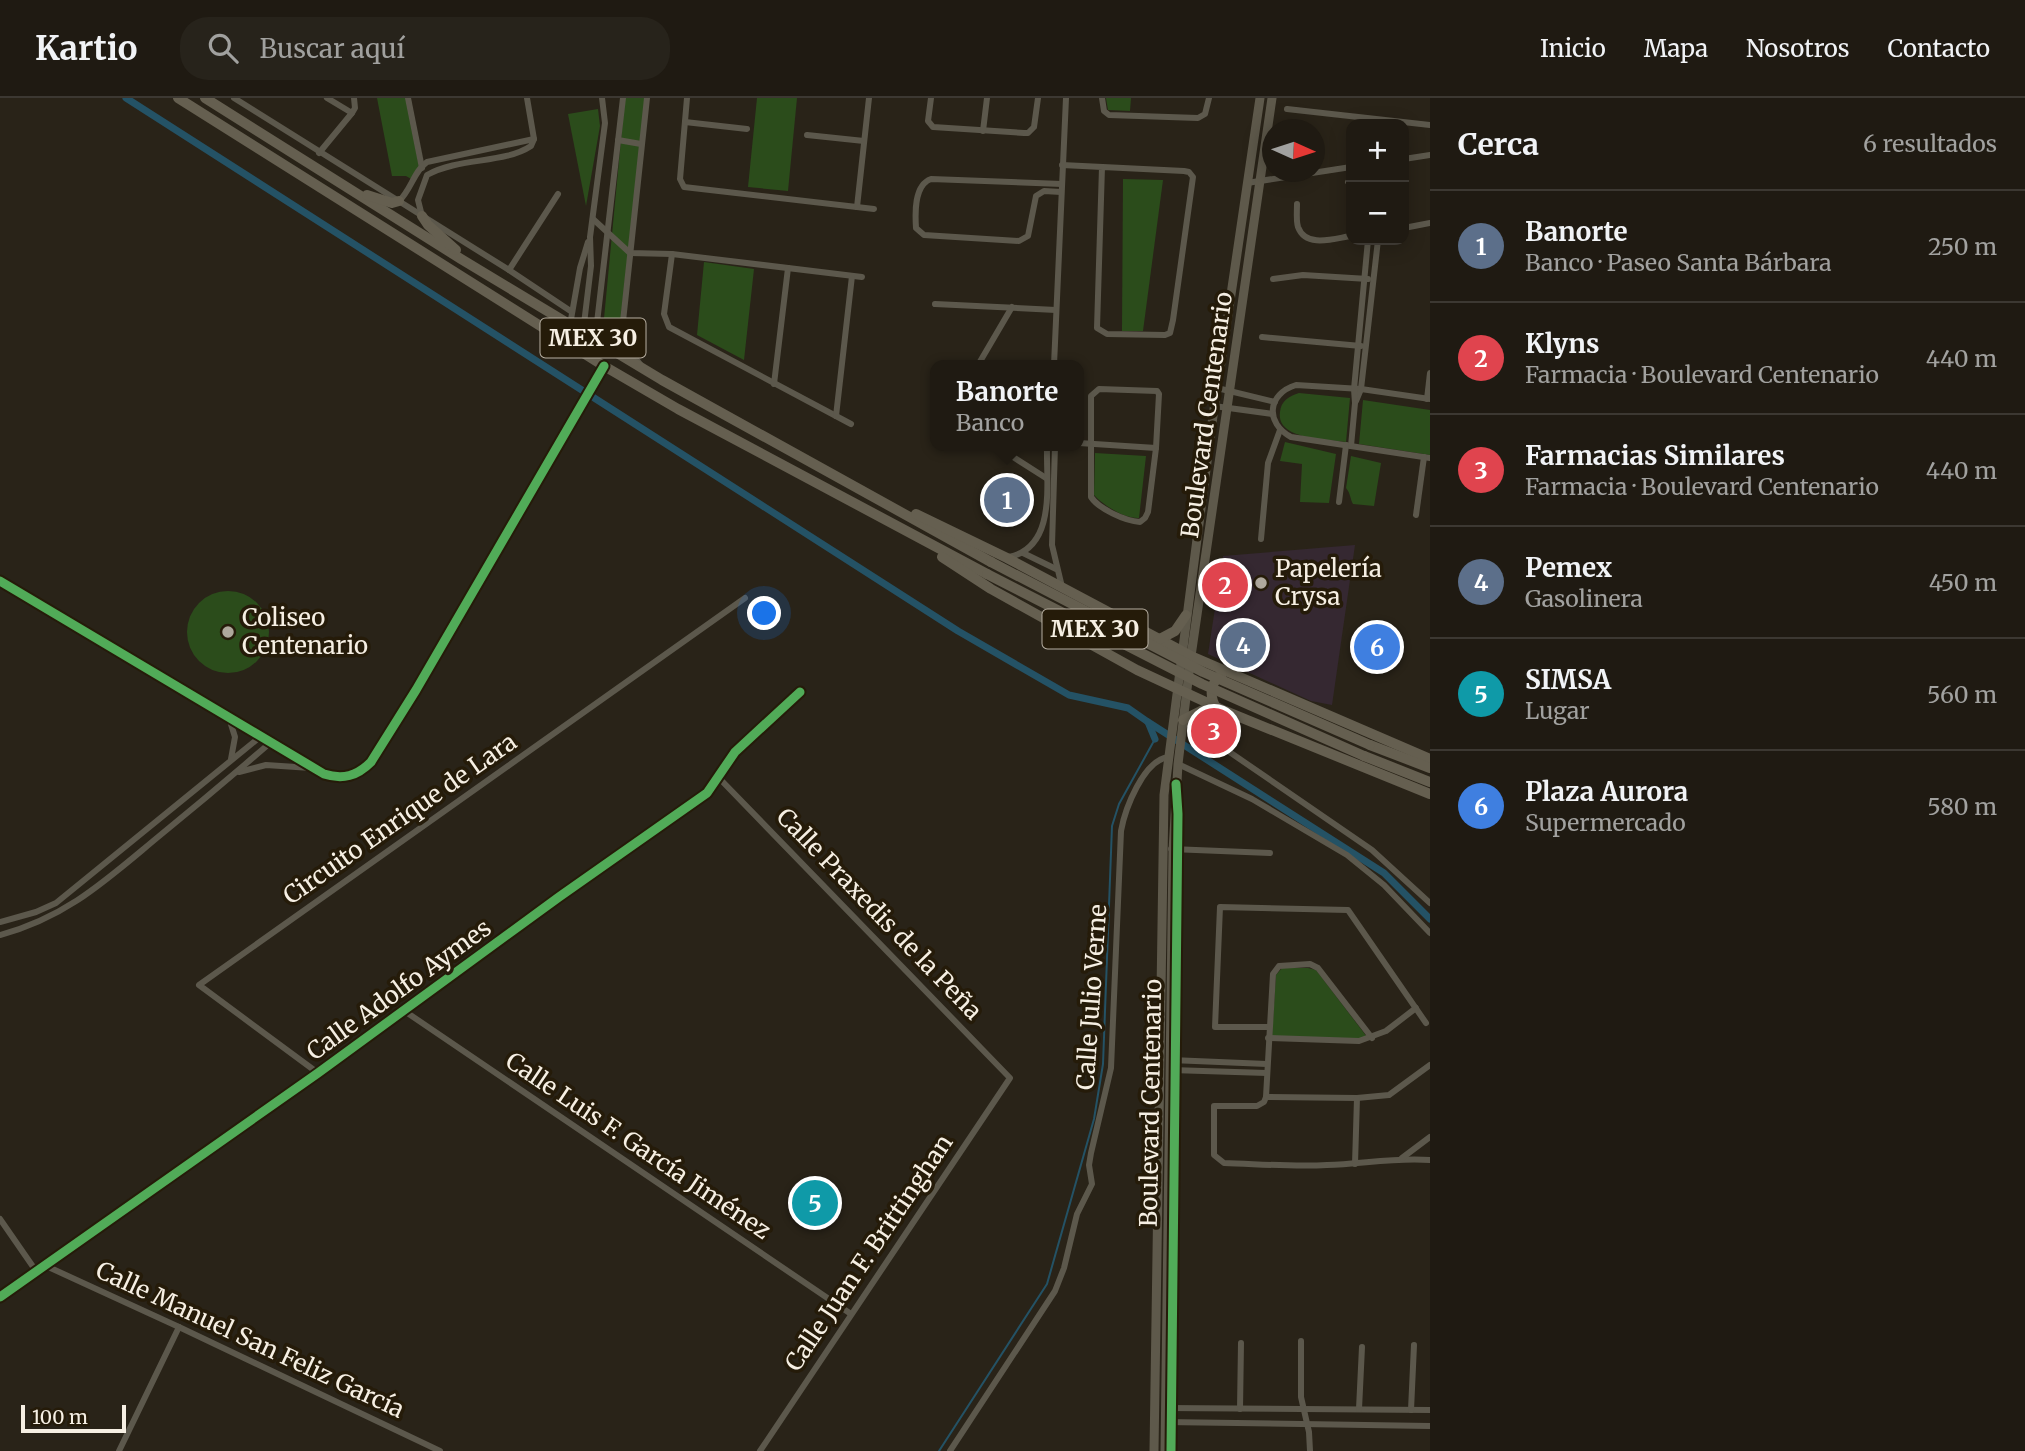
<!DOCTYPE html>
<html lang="es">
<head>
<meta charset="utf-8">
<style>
	:root { --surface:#1f1a12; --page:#27231b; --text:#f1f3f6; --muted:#a1a19f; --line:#3c3832; --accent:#7c3aed }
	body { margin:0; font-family:Merriweather,serif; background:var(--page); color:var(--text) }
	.controls { position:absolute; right:21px; top:21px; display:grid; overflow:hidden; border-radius:14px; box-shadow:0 4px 18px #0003 }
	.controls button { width:63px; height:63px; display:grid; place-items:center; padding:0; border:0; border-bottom:2px solid var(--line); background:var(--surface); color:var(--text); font:35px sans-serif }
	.compass { position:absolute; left:1262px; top:21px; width:63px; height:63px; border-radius:50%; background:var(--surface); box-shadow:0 4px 18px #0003; rotate:93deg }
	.scale { position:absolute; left:21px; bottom:18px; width:105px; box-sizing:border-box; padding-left:7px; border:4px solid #f6efe3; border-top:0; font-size:19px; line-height:24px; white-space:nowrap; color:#f6efe3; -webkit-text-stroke:5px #251b09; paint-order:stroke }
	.you { position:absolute; left:765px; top:516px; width:24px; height:24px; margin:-18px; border:5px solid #fff; border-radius:50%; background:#1a73e8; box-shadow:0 0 0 10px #1a73e833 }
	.badge { display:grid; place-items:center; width:46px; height:46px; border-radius:50%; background:var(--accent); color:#fff; font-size:23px; font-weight:700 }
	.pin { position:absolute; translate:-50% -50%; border:4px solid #fff; box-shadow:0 2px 7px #0006 }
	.popup { position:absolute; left:930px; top:262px; width:154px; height:91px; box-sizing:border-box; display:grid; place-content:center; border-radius:14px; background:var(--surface); filter:drop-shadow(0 2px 5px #0005); font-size:23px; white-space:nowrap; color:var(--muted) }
	.popup b { font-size:26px; color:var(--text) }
	.popup::after { content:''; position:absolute; left:50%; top:100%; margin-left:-14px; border:14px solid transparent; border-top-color:var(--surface) }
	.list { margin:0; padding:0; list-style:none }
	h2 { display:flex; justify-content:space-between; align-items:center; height:91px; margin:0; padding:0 28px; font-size:30px }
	h2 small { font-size:23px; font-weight:400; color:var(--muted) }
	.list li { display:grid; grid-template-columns:46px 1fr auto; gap:21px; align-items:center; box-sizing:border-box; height:112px; padding:0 28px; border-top:2px solid var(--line) }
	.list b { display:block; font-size:26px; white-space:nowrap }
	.list p { margin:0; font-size:23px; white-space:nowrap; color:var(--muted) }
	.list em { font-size:23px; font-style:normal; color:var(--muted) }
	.icon { flex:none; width:38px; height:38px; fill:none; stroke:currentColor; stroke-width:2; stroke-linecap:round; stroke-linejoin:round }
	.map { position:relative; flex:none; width:1430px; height:1353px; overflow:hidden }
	header { display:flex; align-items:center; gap:42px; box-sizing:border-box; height:98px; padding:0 35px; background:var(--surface); border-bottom:2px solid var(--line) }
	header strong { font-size:33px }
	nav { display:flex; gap:38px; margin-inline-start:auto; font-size:24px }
	.search { width:490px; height:63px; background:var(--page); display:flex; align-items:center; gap:18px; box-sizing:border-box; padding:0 24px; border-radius:28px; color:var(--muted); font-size:26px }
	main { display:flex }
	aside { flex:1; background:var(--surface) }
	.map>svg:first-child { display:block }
	.commercial { fill:#352831 }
	.green { fill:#2b4c1b }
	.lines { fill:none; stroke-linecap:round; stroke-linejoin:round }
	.stream { stroke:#245265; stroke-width:2 }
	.canal { stroke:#245265; stroke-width:7 }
	.street { stroke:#5c584c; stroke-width:6 }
	.secondary { stroke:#5e594b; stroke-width:9 }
	.primary { stroke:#655f50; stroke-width:10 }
	.primary-bridge { stroke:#655f50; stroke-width:10 }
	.cycleway-casing { stroke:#251b09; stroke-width:13 }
	.cycleway { stroke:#51ab58; stroke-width:9 }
	.poi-dot { fill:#aea89c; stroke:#251b09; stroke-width:2.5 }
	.labels { text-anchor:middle; stroke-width:7; stroke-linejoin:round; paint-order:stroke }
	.shield { fill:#251b09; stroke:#b7afa2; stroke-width:2 }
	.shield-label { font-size:23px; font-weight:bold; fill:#f6efe3 }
	.street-label { font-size:24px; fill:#f6efe3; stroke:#251b09 }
	.poi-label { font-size:24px; fill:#f6efe3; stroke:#251b09; text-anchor:start }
</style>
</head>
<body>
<header>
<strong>Kartio</strong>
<div class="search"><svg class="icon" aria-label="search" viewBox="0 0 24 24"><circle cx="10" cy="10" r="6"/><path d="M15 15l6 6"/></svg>Buscar aquí</div>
<nav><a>Inicio</a><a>Mapa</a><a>Nosotros</a><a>Contacto</a></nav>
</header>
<main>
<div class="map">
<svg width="1430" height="1353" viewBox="0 0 1430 1353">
	<rect width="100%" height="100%" fill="#292318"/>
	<!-- commercial -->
	<polygon class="commercial" points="1355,447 1332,607 1311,603 1208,556 1223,458"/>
	<!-- green -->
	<g class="green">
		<polygon points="377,0 406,0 419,68 413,82 406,78 392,78"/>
		<polygon points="625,0 645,0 619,237 603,231"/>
		<polygon points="757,0 797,0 788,93 748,89"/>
		<polygon points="1106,0 1131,0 1130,13 1108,12"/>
		<polygon points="598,11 600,28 586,108 568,16"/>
		<polygon points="1123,81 1163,82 1143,233 1122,233"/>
		<polygon points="704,164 754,171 744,262 697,237"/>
		<path d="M1299,295l51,5 -4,44c-19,-3 -70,-2 -66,-30 1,-11 9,-16 19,-19z"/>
		<polygon points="1363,302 1430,312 1430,357 1359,346"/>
		<polygon points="1285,344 1336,356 1329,405 1300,404 1302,366 1280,363"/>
		<path d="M1095,355l51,3 -7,62c-14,1 -36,-13 -45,-23z"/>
		<path d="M1351,358l30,7 -7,43 -21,-2c-3,-5 -2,-10 -7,-16z"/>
		<circle cx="228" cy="534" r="41"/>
		<polygon points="1282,870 1308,870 1316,872 1367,939 1358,941 1272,938 1276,877"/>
	</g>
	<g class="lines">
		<!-- stream -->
		<polyline class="stream" points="939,1353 1047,1186 1094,1021 1103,966 1112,728 1119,706 1155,641"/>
		<!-- canal -->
		<g class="canal">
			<polyline points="126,0 958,533 1069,597 1128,610 1148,624 1155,641"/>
			<polyline points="1148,624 1384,775 1430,821"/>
		</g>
		<!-- street -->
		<g class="street">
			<polyline points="234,0 509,172 572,214"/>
			<polyline points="327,0 352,15"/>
			<polyline points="408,0 422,70"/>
			<polyline points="687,0 680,81 684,89 874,111"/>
			<polyline points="931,0 928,23 933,29 1024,35 1028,35 1034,29 1038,0"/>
			<polyline points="1102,0 1104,13 1109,17 1198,20 1205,16 1209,0"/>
			<polyline points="1287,11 1430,27"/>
			<polyline points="685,24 747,31"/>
			<polyline points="983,33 987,0"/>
			<polyline points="807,37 864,43"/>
			<polyline points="618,42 641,46"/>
			<polyline points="319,55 352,15 355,10 354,0"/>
			<polyline points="1404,61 1430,57"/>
			<polyline points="1062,67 1184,73 1189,74 1193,79 1173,222 1170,235 1165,237 1107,236 1097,230 1102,69"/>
			<polyline points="1348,84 1351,86"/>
			<polyline points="1247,85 1351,69"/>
			<path d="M1061,94l-17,-1 -8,5 -8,40 -9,5 -95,-6 -8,-7c-1,-15 -2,-43 15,-49l131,5"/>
			<path d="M399,103c12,-11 15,-30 28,-39l107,-23"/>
			<path d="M1297,106c0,7 -1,17 1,23 8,22 38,11 53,9"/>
			<polyline points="857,109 869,0"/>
			<path d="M422,118l-4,-16 9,-25c32,-18 77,-11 104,-29l3,-7 -7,-41"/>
			<polyline points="593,121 630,155 672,156 862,179"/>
			<polyline points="1404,130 1430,125"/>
			<polyline points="672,156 664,216 669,229 851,326"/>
			<polyline points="509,172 558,96"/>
			<polyline points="1273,181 1303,177 1368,181"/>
			<polyline points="935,206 1056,212"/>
			<polyline points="570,227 580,170 588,144"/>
			<polyline points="596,229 621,242"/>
			<polyline points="583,234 591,168 590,139 605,25 602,0"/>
			<polyline points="1262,239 1361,248"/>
			<polyline points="595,242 623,0"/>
			<polyline points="640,266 621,242 647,0"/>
			<polyline points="978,267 1012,209"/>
			<polyline points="1054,267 1066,0"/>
			<polyline points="774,286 788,170"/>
			<polyline points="1217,290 1275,304"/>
			<path d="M1099,291l58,2 2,3 -3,54 -8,64 -3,6 -5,4c-15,-1 -41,-13 -49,-25v-101z"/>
			<polyline points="1427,301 1430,275"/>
			<path d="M1430,301l-69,-10 -65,-4c-29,9 -31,38 -5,52l139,21"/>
			<polyline points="1356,303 1361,291 1378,142"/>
			<polyline points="1214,308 1273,316"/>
			<polyline points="836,318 852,178"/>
			<polyline points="1079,345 1156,350"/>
			<polyline points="1009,348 1010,357 1046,380"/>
			<polyline points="1055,348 1052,447 1062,489"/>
			<polyline points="1351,348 1355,305 1354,291 1368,142"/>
			<polyline points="1339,404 1346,347"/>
			<polyline points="1416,417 1424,359"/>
			<polyline points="1261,441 1268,365 1280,332"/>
			<polyline points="1023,455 1056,471"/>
			<path d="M1009,459c48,-10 37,-74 38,-111"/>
			<path d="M0,483l324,193c19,6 33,2 47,-12l45,-72 188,-324"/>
			<polyline points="1183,622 1372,752 1430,805"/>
			<polyline points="230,623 235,639 231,661"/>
			<polyline points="1178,666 1252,701 1347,757 1384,787 1430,835"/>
			<polyline points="239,674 266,667 311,670"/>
			<polyline points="719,680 1010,980 760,1353"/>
			<polyline points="1171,751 1270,755"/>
			<polyline points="0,824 36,814 56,805 260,639"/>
			<path d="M0,837c67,-18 106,-55 158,-98 38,-31 75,-62 112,-94"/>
			<polyline points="403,912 851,1216"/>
			<polyline points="1269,929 1215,929 1220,809 1348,812 1426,925"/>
			<polyline points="1268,940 1359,943 1386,933 1416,910"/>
			<polyline points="1171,962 1267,966"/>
			<path d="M1430,967l-41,30 -32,3 -91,-1 -2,5 -7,4h-43v49l10,8c34,1 69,4 103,2 35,-1 69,-8 103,-5"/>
			<polyline points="1171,972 1267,975"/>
			<polyline points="318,975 199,887 745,500"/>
			<polyline points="1266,999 1273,876 1279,868 1310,866 1318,870 1372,940"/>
			<polyline points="1402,1060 1430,1039"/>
			<polyline points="1355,1066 1357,1000"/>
			<polyline points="0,1121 36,1173"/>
			<polyline points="44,1167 179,1229 440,1353"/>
			<polyline points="0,1199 318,975 559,799 707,695 735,654 800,594"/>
			<polyline points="1301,1243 1301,1299 1309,1334 1310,1353"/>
			<polyline points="1166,1310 1430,1312"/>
			<polyline points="1240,1311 1241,1245"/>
			<polyline points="1359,1311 1362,1249"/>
			<polyline points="1411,1312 1414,1247"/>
			<polyline points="1165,1324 1430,1328"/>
			<polyline points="119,1353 179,1229"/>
			<path d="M950,1353l105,-160 9,-23 13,-54 15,-30 -3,-19 2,-12 20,-85 10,-237c4,-22 22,-70 47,-74"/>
		</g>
		<!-- secondary -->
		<g class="secondary">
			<polyline points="1154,1353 1164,697 1212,325 1260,0"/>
			<polyline points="1165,1353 1173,753 1178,666 1191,558 1272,0"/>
		</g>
		<!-- primary -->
		<g class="primary">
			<polyline points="178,0 604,268 678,311 987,476"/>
			<polyline points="205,0 461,161 662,282 991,464"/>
			<polyline points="367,97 392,105 399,103"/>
			<polyline points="422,118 428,127 456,152"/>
			<polyline points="916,416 1007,460 1191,558 1430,661"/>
			<polyline points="942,459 991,491 1137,572 1225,613 1430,696"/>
			<polyline points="1158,542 1175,533 1186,517"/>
			<path d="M1215,608c-6,-12 -4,-24 7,-32"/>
			<polyline points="1183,622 1203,612 1218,611"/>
			<polyline points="1370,647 1430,670"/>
			<polyline points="1364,658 1430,684"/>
		</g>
		<!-- primary-bridge -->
		<g class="primary-bridge">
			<polyline points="991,464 1203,574 1370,647"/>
			<polyline points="987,476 1202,586 1364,658"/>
		</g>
		<!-- cycleway casing -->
		<g class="cycleway-casing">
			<g id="cycleway">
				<path d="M0,483l324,193c19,6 33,2 47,-12l45,-72 188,-324"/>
				<polyline points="0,1199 318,975 559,799 707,695 735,654 800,594"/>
				<polyline points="1171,1353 1178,716 1176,686"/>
			</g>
		</g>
		<!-- cycleway -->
		<use href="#cycleway" class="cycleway"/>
	</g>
	<!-- markers -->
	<g class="poi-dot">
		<circle cx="1261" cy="485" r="7"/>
		<circle cx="228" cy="534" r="7"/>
	</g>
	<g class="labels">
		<!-- shield labels -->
		<g class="shield">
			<rect x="540.5" y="220.5" width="105" height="39" rx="5"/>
			<rect x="1042.5" y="511.5" width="105" height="39" rx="5"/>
		</g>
		<g class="shield-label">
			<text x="593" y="248">MEX 30</text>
			<text x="1095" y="539">MEX 30</text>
		</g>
		<!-- street labels -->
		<g class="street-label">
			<text transform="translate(1207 317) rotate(-82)" y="8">Boulevard Centenario</text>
			<text transform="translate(400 721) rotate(-35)" y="8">Circuito Enrique de Lara</text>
			<text transform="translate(879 816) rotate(46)" y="8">Calle Praxedis de la Peña</text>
			<text transform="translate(399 892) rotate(-36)" y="8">Calle Adolfo Aymes</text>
			<text transform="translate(1092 899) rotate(-86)" y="8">Calle Julio Verne</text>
			<text transform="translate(1151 1005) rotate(-89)" y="8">Boulevard Centenario</text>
			<text transform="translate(638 1048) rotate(34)" y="8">Calle Luis F. García Jiménez</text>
			<text transform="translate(869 1155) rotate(-56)" y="8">Calle Juan F. Brittinghan</text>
			<text transform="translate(250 1242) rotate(25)" y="8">Calle Manuel San Feliz García</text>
		</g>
		<!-- poi labels -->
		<g class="poi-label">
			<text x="1275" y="479">Papelería<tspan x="1275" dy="28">Crysa</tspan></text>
			<text x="242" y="528">Coliseo<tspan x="242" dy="28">Centenario</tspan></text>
		</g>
	</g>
</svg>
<div class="controls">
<button>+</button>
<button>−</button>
</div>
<svg class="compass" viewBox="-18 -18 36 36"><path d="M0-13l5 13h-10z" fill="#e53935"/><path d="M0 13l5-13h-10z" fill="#a1a19f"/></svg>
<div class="scale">100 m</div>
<div class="you"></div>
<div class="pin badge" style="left:1007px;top:402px;background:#5c6f8a">1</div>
<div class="popup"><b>Banorte</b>Banco</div>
<div class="pin badge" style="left:1225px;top:487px;background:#e0444e">2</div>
<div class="pin badge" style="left:1214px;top:633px;background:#e0444e">3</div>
<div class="pin badge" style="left:1243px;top:547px;background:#5c6f8a">4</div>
<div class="pin badge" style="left:815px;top:1105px;background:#0f9aa8">5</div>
<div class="pin badge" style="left:1377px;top:549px;background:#3f7fe0">6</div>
</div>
<aside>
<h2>Cerca<small>6 resultados</small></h2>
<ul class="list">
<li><span class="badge" style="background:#5c6f8a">1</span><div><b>Banorte</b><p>Banco · Paseo Santa Bárbara</p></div><em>250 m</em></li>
<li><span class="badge" style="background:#e0444e">2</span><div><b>Klyns</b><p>Farmacia · Boulevard Centenario</p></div><em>440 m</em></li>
<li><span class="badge" style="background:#e0444e">3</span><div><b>Farmacias Similares</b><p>Farmacia · Boulevard Centenario</p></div><em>440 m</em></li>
<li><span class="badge" style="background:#5c6f8a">4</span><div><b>Pemex</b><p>Gasolinera</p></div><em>450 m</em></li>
<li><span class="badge" style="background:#0f9aa8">5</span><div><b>SIMSA</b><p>Lugar</p></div><em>560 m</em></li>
<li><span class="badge" style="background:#3f7fe0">6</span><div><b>Plaza Aurora</b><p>Supermercado</p></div><em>580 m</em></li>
</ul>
</aside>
</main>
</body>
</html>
